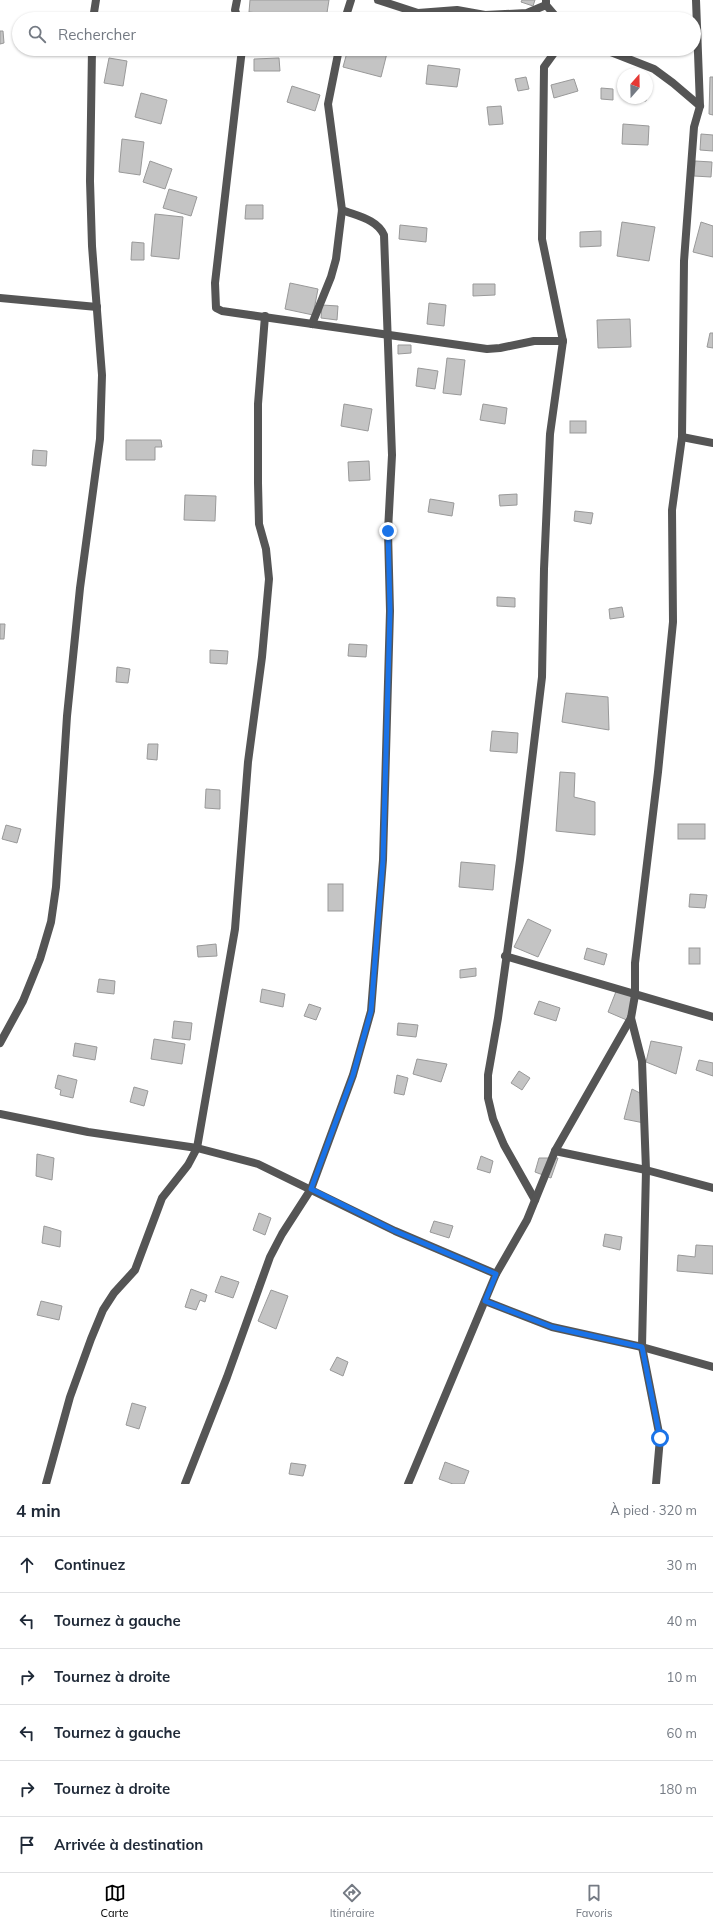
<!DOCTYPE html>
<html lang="fr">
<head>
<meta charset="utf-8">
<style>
	:root { --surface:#fff; --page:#f2f2f3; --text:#1f2937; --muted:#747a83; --line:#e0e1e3; --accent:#000 }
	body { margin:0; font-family:Mulish,sans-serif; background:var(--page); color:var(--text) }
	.compass { position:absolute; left:617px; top:68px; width:36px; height:36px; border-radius:50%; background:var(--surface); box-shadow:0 1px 3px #0004; rotate:20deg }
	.stop { position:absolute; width:12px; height:12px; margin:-9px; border:3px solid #1a73e8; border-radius:50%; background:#fff }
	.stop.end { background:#1a73e8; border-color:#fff; box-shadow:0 1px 4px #0008 }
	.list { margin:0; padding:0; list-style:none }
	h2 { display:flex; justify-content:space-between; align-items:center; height:52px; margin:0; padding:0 16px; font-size:17px }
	h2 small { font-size:13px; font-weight:400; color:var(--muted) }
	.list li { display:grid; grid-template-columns:26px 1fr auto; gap:12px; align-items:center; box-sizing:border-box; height:56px; padding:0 16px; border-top:1px solid var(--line) }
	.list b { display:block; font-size:15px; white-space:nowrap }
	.list em { font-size:13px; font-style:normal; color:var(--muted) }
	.icon { flex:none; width:22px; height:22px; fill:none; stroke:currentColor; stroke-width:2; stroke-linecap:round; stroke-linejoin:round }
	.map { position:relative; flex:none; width:713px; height:1484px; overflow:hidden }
	.search { position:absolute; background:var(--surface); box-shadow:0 1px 3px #0004; left:12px; right:12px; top:12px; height:44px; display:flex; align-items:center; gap:10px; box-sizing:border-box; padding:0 14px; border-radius:22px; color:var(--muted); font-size:15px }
	.sheet { height:388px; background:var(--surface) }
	nav { display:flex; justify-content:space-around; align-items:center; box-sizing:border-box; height:56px; border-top:1px solid var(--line); background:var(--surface); font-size:11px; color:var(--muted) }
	nav a { display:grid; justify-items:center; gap:2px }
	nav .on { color:var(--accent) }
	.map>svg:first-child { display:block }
	.building { fill:#c4c4c4; stroke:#999 }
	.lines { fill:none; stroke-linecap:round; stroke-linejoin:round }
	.minor { stroke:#555; stroke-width:8 }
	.route { stroke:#1a73e8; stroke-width:5 }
</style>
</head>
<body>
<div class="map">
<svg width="713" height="1484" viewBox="0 0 713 1484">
	<rect width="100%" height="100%" fill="#fff"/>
	<!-- building -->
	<g class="building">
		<polygon points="250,0 329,0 326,19 283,19 283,16 249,12"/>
		<polygon points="522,0 535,0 533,6 521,2"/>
		<polygon points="528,16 529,19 484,19"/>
		<polygon points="0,31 3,31 4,43 0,44"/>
		<polygon points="348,49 388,49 381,77 343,67"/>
		<polygon points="109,58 127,61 123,86 104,83"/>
		<polygon points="279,58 280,71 254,71 254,59"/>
		<polygon points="428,65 460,69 457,87 426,84"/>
		<polygon points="526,77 529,89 518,91 515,79"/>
		<polygon points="710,77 713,77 713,115 709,114"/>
		<polygon points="574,79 578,91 554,98 551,85"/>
		<polygon points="292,86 320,95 315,111 287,102"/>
		<polygon points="601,88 613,89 613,100 601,99"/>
		<polygon points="141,93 167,100 161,124 135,117"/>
		<polygon points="625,98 646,98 646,101 625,100"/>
		<polygon points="501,106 503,124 489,125 487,107"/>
		<polygon points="623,124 649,126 648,145 622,144"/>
		<polygon points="701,134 713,135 713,151 700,150"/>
		<polygon points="122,139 144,142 140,175 119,172"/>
		<polygon points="150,161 172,169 165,189 143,182"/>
		<polygon points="695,161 712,162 711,177 694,176"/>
		<polygon points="169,189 197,197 191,216 163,208"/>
		<polygon points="246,205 263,205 263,219 245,219"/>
		<polygon points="155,214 183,217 179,259 151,256"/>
		<polygon points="622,222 655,227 649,261 617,256"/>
		<polygon points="701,222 713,226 713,257 693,252"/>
		<polygon points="400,225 427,228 426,242 399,239"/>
		<polygon points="601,231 601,246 580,247 580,232"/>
		<polygon points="132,242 144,243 144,260 131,260"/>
		<polygon points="290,283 318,289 313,315 285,309"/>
		<polygon points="473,284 495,284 495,295 473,296"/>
		<polygon points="429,303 446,305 444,326 427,324"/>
		<polygon points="322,305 338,306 337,320 321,318"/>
		<polygon points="630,319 631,347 598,348 597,320"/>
		<polygon points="710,333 713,333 713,348 707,347"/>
		<polygon points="398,345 411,345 411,353 398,354"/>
		<polygon points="447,358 465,360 461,395 443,393"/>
		<polygon points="418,368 438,371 435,389 416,386"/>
		<polygon points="344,404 372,409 368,431 341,426"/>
		<polygon points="483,404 507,408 505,424 480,420"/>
		<rect x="570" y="421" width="16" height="12"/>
		<polygon points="126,440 161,440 162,447 155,447 155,460 126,460"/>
		<polygon points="33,450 47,451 46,466 32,465"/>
		<polygon points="369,461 370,480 349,481 348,462"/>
		<polygon points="517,494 517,505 500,506 499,495"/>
		<polygon points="185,495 216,496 215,521 184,520"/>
		<polygon points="430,499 454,503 452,516 428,512"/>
		<polygon points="575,511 593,513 591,524 574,521"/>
		<polygon points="497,597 515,598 515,607 497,606"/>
		<polygon points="622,607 624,617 610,619 609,609"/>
		<polygon points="0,624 5,624 4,639 0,639"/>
		<polygon points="349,644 367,645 366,657 348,656"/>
		<polygon points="210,650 228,651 227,664 210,663"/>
		<polygon points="117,667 130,669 128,683 116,682"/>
		<polygon points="566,693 608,697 609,730 562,722"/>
		<polygon points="492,731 518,733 517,753 490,751"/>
		<polygon points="148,744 158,744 157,760 147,759"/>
		<polygon points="560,772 575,773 574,797 595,802 595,835 556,831"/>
		<polygon points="206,789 220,790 220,809 205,808"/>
		<rect x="678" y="824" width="27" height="15"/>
		<polygon points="6,825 21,829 17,843 2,839"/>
		<polygon points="461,862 495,865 493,890 459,887"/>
		<rect x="328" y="884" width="15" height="27"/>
		<polygon points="690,894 707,895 705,908 689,907"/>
		<polygon points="528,919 551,930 538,957 514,947"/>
		<polygon points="216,944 217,956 198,957 197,946"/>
		<polygon points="587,948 607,954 604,965 584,959"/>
		<rect x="689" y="948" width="11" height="16"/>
		<polygon points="476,968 476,976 460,978 460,970"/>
		<polygon points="99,979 115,981 114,994 97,992"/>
		<polygon points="262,989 285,994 283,1007 260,1002"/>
		<polygon points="617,989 635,995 629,1021 608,1012"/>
		<polygon points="539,1001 560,1008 556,1021 534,1014"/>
		<polygon points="309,1004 321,1008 316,1020 304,1016"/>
		<polygon points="174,1021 192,1023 190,1040 172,1038"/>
		<polygon points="398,1023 418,1025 416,1037 397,1035"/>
		<polygon points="154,1039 185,1044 182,1064 151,1059"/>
		<polygon points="651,1041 682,1047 676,1074 646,1062"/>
		<polygon points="75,1043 97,1047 95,1060 73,1056"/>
		<polygon points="417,1059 447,1064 441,1082 413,1074"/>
		<polygon points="699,1060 713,1063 713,1076 696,1070"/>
		<polygon points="519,1071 530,1078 522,1090 511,1083"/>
		<polygon points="58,1075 77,1080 73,1098 60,1095 61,1090 55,1088"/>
		<polygon points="397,1075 408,1078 404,1095 394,1093"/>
		<polygon points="134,1087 148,1091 144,1106 130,1102"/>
		<polygon points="632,1089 642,1094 644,1123 624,1119"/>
		<polygon points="37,1154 54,1158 52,1180 36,1176"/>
		<polygon points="481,1156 493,1161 490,1173 477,1169"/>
		<polygon points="539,1158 558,1158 551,1178 535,1172"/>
		<polygon points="259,1213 271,1218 265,1235 253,1230"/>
		<polygon points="434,1221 453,1226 449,1238 430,1232"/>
		<polygon points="44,1226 61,1231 60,1247 42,1243"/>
		<polygon points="605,1234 622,1237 620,1250 603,1246"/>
		<polygon points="696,1245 713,1246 713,1274 677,1271 678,1255 695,1257"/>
		<polygon points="221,1276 239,1282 233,1298 215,1292"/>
		<polygon points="191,1289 207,1295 205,1302 200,1300 196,1310 185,1307"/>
		<polygon points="271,1290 288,1296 276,1329 258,1321"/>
		<polygon points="41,1301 62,1306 59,1320 37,1315"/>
		<polygon points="337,1357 348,1362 343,1376 330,1370"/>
		<polygon points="132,1403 146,1407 139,1429 126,1425"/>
		<polygon points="445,1462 469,1471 464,1484 453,1484 439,1479"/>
		<polygon points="291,1463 306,1465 303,1476 289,1474"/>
	</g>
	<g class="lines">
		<!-- minor -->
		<g class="minor">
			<polyline points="237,0 235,10 238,19"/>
			<polyline points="378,0 418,13 457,10 485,15 527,13 546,5"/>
			<polyline points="546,1 546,5 558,19"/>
			<polyline points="93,19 96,0"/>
			<polyline points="345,19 351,0"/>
			<polyline points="242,49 215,283 216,308 222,311 487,349 500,348 534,341 563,341"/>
			<polyline points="603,49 654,69 673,83 700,106"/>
			<polyline points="0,298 97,307"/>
			<polyline points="312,324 331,277 336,259 342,210 328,104 339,49"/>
			<polyline points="682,437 713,443"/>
			<polyline points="505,956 713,1017"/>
			<polyline points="631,1018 642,1061 646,1170 642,1347 660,1438 656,1484"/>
			<polyline points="0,1043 23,1001 40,959 51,922 56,887 67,716 80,588 100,439 102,375 92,246 90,181 92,49"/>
			<polyline points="0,1114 88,1132 197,1148 258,1164 395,1231 496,1274"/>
			<polyline points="555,1151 646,1170 713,1188"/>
			<polyline points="535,1200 504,1145 493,1119 488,1098 488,1075 498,1018 520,860 542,677 544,569 550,434 563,341 542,239 544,67 557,49"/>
			<polyline points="485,1301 552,1327 642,1347 713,1367"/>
			<polyline points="46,1484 70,1397 91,1339 103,1310 114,1293 135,1270 162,1198 188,1165 197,1148 235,929 248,762 262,657 269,579 266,549 259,524 258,483 258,404 265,316"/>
			<path d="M185,1484l42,-107 43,-120 12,-23 29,-45 42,-114 18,-64 12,-151 7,-249 -2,-80 4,-76 -8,-220c-7,-16 -27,-19 -42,-25"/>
			<polyline points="408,1484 496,1274 527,1220 555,1151 631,1018 635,995 635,963 658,772 673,622 672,510 682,437 684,261 694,127 700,106 696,0"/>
		</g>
	</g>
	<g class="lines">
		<!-- route -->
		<polyline class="route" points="388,531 390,611 383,860 371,1011 353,1075 311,1189 395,1231 496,1274 485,1301 552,1327 642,1347 660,1438"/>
	</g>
</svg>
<svg class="compass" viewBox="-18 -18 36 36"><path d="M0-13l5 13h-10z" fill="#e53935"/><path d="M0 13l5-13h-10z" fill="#747a83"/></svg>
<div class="stop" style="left:660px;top:1438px"></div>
<div class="stop end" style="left:388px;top:531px"></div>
<div class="search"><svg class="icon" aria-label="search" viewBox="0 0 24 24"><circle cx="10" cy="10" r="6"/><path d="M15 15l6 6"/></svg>Rechercher</div>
</div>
<section class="sheet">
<h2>4 min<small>À pied · 320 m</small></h2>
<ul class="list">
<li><svg class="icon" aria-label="ahead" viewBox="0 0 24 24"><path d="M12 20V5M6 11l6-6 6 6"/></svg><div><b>Continuez</b></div><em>30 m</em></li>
<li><svg class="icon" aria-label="left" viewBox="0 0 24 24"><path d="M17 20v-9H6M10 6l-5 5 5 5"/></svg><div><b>Tournez à gauche</b></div><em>40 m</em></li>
<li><svg class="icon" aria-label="right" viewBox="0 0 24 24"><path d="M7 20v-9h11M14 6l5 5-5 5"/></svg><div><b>Tournez à droite</b></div><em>10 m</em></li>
<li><svg class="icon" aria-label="left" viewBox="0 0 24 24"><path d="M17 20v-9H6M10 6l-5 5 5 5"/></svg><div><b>Tournez à gauche</b></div><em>60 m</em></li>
<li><svg class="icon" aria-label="right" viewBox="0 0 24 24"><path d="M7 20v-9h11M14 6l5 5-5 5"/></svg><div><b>Tournez à droite</b></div><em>180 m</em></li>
<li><svg class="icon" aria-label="arrive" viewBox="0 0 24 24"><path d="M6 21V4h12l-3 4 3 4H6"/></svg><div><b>Arrivée à destination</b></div></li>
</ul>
</section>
<nav>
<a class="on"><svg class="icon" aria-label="map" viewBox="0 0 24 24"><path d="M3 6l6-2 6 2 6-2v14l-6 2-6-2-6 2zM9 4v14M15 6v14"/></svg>Carte</a>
<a><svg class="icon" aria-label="directions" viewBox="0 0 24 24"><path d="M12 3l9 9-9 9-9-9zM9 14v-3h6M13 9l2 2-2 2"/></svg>Itinéraire</a>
<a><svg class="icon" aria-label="saved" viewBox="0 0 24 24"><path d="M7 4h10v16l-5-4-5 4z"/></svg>Favoris</a>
</nav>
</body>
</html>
